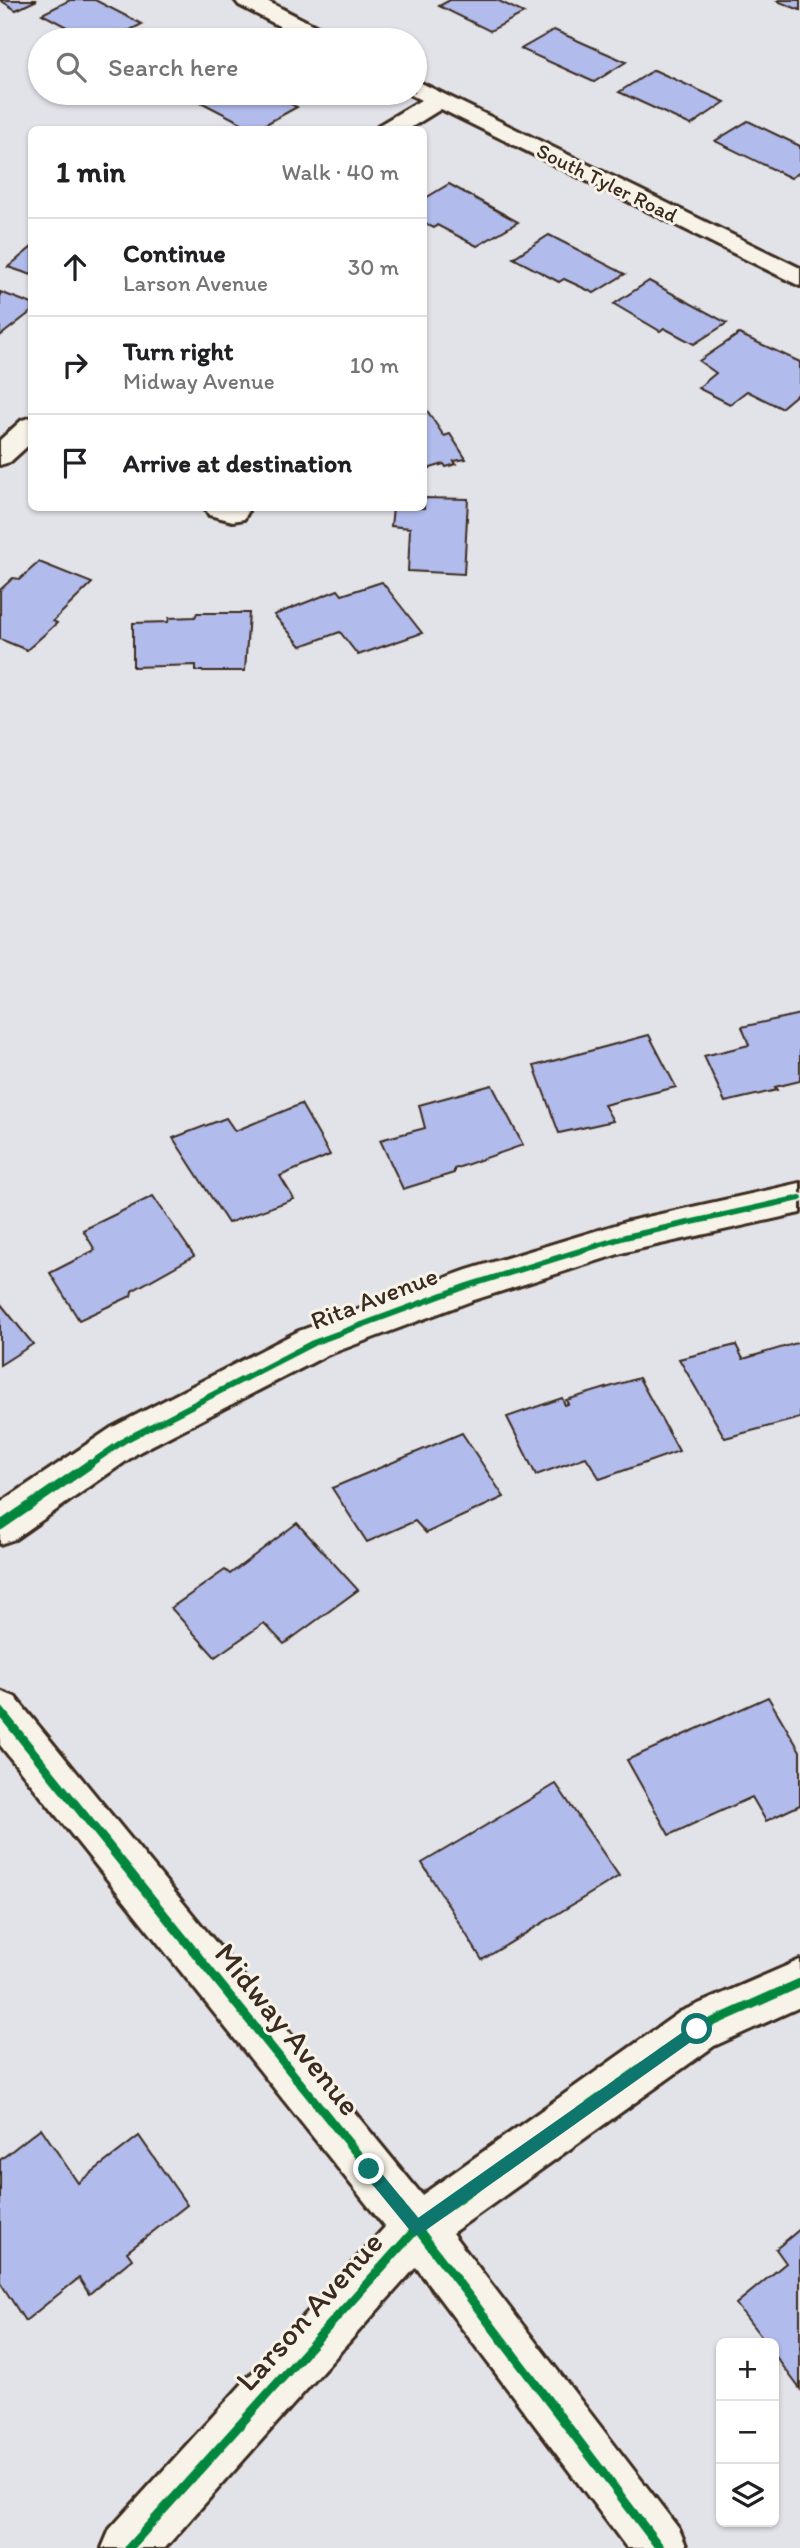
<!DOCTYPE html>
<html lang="en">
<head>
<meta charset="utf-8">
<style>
	:root { --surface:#fff; --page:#f6f6f6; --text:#202124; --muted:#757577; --line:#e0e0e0 }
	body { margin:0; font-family:Itim,sans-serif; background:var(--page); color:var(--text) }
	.controls { position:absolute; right:21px; bottom:21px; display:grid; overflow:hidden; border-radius:10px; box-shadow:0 2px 5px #0004 }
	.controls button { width:63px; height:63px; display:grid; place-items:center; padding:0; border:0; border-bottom:2px solid var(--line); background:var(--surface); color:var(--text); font:35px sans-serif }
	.stop { position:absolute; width:21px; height:21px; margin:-16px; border:5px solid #0f766e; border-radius:50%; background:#fff }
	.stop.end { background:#0f766e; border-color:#fff; box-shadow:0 2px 7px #0008 }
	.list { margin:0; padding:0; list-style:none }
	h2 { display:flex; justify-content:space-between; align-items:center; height:91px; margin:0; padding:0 28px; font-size:30px }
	h2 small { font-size:23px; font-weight:400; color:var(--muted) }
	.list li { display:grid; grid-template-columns:46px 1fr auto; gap:21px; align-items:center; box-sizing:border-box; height:98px; padding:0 28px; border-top:2px solid var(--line) }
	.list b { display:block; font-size:26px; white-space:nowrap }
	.list p { margin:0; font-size:23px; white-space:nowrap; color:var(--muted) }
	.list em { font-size:23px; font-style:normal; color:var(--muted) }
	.icon { flex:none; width:38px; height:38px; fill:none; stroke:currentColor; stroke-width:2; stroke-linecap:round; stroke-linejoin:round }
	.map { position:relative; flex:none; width:800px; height:2548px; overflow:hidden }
	.search { position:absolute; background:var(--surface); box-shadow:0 2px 5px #0004; left:28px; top:28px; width:399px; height:77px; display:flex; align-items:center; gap:18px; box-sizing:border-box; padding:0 24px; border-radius:38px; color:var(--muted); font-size:26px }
	.panel { position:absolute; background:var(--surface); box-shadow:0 2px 5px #0004; left:28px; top:126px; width:399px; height:385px; border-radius:10px }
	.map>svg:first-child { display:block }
	.building { fill:#b1bbec; stroke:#3b2a1e; stroke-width:2 }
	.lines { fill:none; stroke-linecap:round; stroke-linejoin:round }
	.minor-casing { stroke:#3b2a1e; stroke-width:6 }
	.minor { fill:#f7f3e8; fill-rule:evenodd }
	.cycleway-far1-casing { stroke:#f7f3e8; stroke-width:10 }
	.cycleway-casing { stroke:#f7f3e8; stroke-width:13 }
	.cycleway-far1 { stroke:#00873e; stroke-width:6 }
	.cycleway { stroke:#00873e; stroke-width:9 }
	.route { fill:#0f766e }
	.labels { text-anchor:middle; stroke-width:6; stroke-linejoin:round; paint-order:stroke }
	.far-street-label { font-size:21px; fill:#3b2a1e; stroke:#f7f3e8 }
	.street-label { font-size:26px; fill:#3b2a1e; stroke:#f7f3e8 }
	.near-street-label { font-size:32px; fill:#3b2a1e; stroke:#f7f3e8 }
</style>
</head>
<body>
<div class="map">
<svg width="800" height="2548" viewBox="0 0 800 2548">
	<rect width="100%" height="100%" fill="#e2e2e9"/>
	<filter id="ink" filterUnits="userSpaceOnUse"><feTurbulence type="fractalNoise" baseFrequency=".0143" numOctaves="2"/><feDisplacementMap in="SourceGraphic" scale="14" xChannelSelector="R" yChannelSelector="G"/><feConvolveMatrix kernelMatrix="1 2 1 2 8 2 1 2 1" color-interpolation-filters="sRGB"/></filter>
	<g filter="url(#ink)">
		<!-- building -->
		<g class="building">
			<polygon points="0,0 37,0 16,10"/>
			<polygon points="70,0 95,0 142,24 111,40 91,40 42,14"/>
			<polygon points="450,0 497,0 524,13 490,31 439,6"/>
			<polygon points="800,0 800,10 777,1 779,0"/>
			<polygon points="554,30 626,62 594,82 521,49"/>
			<polygon points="654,70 725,102 691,125 619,92"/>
			<polygon points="200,93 268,93 297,107 255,130 191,97"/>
			<polygon points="748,121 800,146 800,172 791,178 715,141"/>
			<polygon points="449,184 518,222 477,246 437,225 434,228 424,223 424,199"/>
			<polygon points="549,235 625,274 594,293 564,279 559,282 513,258"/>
			<polygon points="32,247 32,275 8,267"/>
			<polygon points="649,281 727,323 694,344 664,328 660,331 614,304"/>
			<polygon points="0,292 32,304 32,311 0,336"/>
			<polygon points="739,334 800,362 800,392 781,408 747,391 730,404 698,388 716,373 699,361"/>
			<polygon points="424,406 444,436 450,434 466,459 454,461 456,464 446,467 444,464 424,470"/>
			<polygon points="424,498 468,499 464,574 408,571 410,528 391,526 393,508 424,508"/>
			<polygon points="39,562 92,583 53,621 57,623 27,650 0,639 0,590 13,578 20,579"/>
			<polygon points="382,582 422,633 358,655 340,632 301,646 274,615 338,590 342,595"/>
			<polygon points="197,613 249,613 245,671 196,671 196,665 133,667 133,623 168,622 169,618 195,617"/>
			<polygon points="800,1014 800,1081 775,1087 777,1090 725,1102 704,1056 749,1045 742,1027"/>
			<polygon points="649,1035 676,1087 604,1105 613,1121 559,1133 534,1066"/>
			<polygon points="492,1085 523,1145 454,1169 454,1173 403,1189 380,1140 425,1128 419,1105"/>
			<polygon points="301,1104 330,1155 280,1176 294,1199 228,1223 173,1138 226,1118 235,1131"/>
			<polygon points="153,1196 194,1256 132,1291 131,1296 79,1320 50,1273 95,1250 83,1230"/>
			<polygon points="0,1303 33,1344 0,1365"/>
			<polygon points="800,1342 800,1418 725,1438 679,1359 736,1345 743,1359"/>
			<polygon points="639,1378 679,1451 600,1479 586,1457 536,1475 507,1417 562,1398 565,1405 568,1404 566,1400"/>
			<polygon points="462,1433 504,1497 426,1533 415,1521 367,1542 332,1488"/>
			<polygon points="297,1523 358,1590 284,1644 264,1623 215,1657 171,1608 225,1570 230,1574"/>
			<polygon points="768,1697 800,1751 800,1805 766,1821 752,1797 669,1835 627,1760"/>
			<polygon points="556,1784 619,1876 482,1960 422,1863"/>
			<polygon points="41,2128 78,2183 139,2136 187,2205 127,2252 132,2259 89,2294 79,2278 25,2321 0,2282 0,2160"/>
			<polygon points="800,2229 800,2389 774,2354 774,2343 766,2343 736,2304 786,2263 776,2249"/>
		</g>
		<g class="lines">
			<!-- minor casing -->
			<g class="minor-casing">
				<g id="minor">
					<polygon points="235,0 265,0 333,35 336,40 306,40 239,5"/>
					<polygon points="415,80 800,268 800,286 441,109 407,130 376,130 379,125 421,100 407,93 415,93"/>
					<polygon points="32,417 32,442 10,462 0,465 0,440 22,420"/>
					<polygon points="205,508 245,508 248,512 244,519 233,521 209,515"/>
					<polygon points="800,1183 800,1213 625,1252 474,1300 327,1355 139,1452 15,1539 0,1544 0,1503 111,1428 299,1331 467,1270 625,1222"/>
					<polygon points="0,1691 15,1697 422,2195 680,2012 800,1960 800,2007 714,2046 452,2233 679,2529 687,2548 627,2548 416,2267 165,2548 102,2548 110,2529 385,2227 0,1745"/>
				</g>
			</g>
			<!-- minor -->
			<use href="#minor" class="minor"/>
			<!-- cycleway-far1 casing -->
			<g class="cycleway-far1-casing">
				<polyline id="cycleway-far1" points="87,1466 125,1440 313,1343 467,1286 625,1237 800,1198"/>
			</g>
			<!-- cycleway casing -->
			<g class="cycleway-casing">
				<g id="cycleway">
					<polyline points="0,1526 90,1464"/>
					<polyline points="0,1711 417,2228 660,2548"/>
					<polyline points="129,2548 417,2228 697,2029 800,1983"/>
				</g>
			</g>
			<!-- cycleway-far1 -->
			<use href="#cycleway-far1" class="cycleway-far1"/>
			<!-- cycleway -->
			<use href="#cycleway" class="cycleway"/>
		</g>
	</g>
	<!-- route -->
	<polygon class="route" points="697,2022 704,2029 702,2034 422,2233 417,2235 412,2233 364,2174 362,2169 364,2164 369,2162 374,2164 418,2218"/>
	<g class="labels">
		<!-- far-street labels -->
		<g class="far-street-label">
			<text transform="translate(607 183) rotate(26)" y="7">South Tyler Road</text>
		</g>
		<!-- street labels -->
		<g class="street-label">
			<text transform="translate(374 1298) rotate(-21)" y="9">Rita Avenue</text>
		</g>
		<!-- near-street labels -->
		<g class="near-street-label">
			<text transform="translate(288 2029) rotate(51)" y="11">Midway Avenue</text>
			<text transform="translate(309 2311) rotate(-48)" y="11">Larson Avenue</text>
		</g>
	</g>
</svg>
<div class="controls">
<button>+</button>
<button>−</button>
<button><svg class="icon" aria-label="layers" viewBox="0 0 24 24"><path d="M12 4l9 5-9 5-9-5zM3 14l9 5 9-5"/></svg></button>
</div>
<div class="stop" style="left:697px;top:2029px"></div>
<div class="stop end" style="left:369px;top:2169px"></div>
<div class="search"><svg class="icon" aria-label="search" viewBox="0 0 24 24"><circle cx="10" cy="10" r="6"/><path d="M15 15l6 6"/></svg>Search here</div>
<section class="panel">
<h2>1 min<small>Walk · 40 m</small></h2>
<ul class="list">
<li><svg class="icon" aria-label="ahead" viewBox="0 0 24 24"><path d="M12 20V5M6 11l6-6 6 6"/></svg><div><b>Continue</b><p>Larson Avenue</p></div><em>30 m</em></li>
<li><svg class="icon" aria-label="right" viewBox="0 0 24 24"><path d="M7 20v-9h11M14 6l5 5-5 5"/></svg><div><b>Turn right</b><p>Midway Avenue</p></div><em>10 m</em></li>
<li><svg class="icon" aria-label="arrive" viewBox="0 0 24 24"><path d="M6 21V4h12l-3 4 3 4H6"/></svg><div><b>Arrive at destination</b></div></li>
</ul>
</section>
</div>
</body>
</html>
